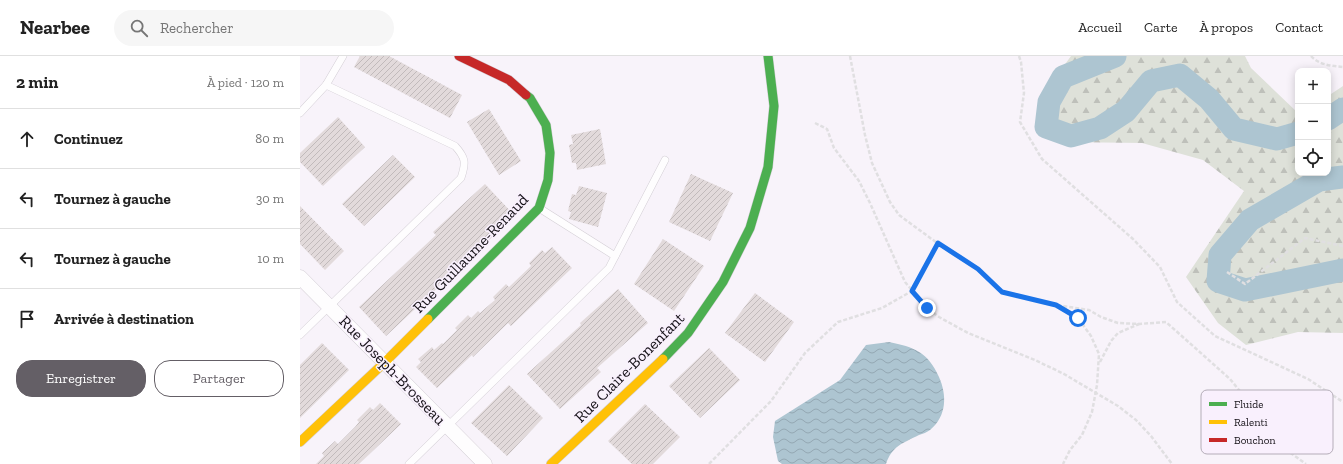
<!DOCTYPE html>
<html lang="fr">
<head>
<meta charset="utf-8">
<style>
	:root { --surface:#fff; --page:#f6f6f6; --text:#222; --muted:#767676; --line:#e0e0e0; --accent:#645f66 }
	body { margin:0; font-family:"Zilla Slab",serif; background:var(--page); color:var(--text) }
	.controls { position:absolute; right:12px; top:12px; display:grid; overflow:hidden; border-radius:8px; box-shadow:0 2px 10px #0003 }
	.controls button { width:36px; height:36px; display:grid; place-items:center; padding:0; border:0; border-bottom:1px solid var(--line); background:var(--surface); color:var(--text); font:20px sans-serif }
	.stop { position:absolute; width:12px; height:12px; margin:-9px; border:3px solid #1a73e8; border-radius:50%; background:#fff }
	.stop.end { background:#1a73e8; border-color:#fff; box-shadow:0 1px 4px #0008 }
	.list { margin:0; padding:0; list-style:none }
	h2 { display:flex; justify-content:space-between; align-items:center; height:52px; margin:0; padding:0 16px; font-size:17px }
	h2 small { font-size:13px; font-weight:400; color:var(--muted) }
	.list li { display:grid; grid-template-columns:26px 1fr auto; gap:12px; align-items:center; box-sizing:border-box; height:60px; padding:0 16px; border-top:1px solid var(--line) }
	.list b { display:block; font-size:15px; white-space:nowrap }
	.list em { font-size:13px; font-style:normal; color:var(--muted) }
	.actions { display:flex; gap:8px; padding:12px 16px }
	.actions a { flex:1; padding:9px 0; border:1px solid var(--accent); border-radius:16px; text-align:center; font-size:14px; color:var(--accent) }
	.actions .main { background:var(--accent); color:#fff }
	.icon { flex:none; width:22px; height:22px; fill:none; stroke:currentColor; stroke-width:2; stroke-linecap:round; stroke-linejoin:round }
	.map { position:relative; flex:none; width:1043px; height:408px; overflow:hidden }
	header { display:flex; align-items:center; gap:24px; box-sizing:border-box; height:56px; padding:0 20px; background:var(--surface); border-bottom:1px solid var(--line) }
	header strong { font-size:19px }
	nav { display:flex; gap:22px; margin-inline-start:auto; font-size:14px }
	.search { width:280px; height:36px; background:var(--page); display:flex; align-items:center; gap:10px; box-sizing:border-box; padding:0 14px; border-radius:22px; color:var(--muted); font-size:15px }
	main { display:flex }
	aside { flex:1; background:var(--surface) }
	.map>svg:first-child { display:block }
	.forest { fill:url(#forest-firs) }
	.water { fill:url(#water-waves) }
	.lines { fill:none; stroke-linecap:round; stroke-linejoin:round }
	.river { stroke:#adc5d1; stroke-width:23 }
	.building { fill:url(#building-hatch) }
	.lane-casing { stroke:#d3ced5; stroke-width:8 }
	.street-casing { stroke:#d3ced5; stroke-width:15 }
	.fast-casing { stroke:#d3ced5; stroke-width:10 }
	.slow-casing { stroke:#d3ced5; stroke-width:10 }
	.jam-casing { stroke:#d3ced5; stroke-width:10 }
	.path { stroke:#e0dfe1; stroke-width:2.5; stroke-dasharray:4 2; stroke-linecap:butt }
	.lane { stroke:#fefdfe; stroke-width:7 }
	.street { stroke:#fefdfe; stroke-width:14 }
	.fast { stroke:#4caf50; stroke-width:9 }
	.slow { stroke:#ffc107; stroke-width:9 }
	.jam { stroke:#c62828; stroke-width:9 }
	.route { stroke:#1a73e8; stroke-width:5 }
	.labels { text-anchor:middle; stroke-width:3; stroke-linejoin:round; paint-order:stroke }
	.street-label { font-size:16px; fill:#141016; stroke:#f9f0fd }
	.key { fill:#f9f0fd; stroke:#b4adb8; stroke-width:1 }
	.key-label { font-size:11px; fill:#141016 }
</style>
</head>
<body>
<header>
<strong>Nearbee</strong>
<div class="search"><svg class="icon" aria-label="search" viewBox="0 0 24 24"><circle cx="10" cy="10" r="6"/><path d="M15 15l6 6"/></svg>Rechercher</div>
<nav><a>Accueil</a><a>Carte</a><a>À propos</a><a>Contact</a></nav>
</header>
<main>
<aside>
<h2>2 min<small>À pied · 120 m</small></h2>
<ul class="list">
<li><svg class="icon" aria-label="ahead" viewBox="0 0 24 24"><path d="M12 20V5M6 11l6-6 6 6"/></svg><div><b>Continuez</b></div><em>80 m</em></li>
<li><svg class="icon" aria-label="left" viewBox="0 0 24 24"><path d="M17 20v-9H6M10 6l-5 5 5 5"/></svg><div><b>Tournez à gauche</b></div><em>30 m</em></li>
<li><svg class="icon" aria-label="left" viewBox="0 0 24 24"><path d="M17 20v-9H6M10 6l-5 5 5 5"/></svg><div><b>Tournez à gauche</b></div><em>10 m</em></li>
<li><svg class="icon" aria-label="arrive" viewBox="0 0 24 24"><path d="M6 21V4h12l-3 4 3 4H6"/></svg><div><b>Arrivée à destination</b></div></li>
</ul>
<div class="actions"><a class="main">Enregistrer</a><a>Partager</a></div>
</aside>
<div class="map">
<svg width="1043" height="408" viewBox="0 0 1043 408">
	<defs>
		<pattern id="forest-firs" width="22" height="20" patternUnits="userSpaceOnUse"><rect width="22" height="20" fill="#dee1d9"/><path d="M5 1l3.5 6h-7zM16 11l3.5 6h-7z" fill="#bec0ba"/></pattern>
		<pattern id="water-waves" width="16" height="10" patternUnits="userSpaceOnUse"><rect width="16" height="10" fill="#adc5d1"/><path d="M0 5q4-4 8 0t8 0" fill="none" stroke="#94a8b3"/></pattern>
		<pattern id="building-hatch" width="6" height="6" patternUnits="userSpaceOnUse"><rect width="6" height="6" fill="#e2dadb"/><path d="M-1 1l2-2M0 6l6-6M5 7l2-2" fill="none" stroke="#c1babb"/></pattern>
	</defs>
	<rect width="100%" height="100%" fill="#f8f3fa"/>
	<!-- forest -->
	<polygon class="forest" points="771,0 945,0 951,12 998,57 998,117 1028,117 1028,40 1043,30 1043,277 998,276 946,289 918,267 886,221 944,135 903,104 842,87 763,86 740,43"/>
	<!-- water -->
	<path class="water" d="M589,286c25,5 39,10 50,35 8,18 8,39 -9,53 -3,2 -7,4 -11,5 -16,8 -27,11 -33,29h-104l-4,-3 -5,-24 2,-16 65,-41 26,-35z"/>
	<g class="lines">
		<!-- river -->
		<g class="river">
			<polyline points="815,0 763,21 749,46 746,71 771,80 800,72 826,55 851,25 880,19 909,43 934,73 977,83 998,77"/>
			<polyline points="1028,63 1043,53"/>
			<polyline points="1043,121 1019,124 950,164 920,199 918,225 945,234 1043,214"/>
		</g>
	</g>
	<!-- building -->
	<g class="building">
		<polygon points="60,0 89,0 162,39 150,62 54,11"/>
		<polygon points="189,53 221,105 199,119 167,66"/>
		<polygon points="38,61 65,91 23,130 0,106 0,97"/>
		<polygon points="300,73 306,108 277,114 276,107 272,107 269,89 273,88 271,79"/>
		<polygon points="93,99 115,121 64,170 42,148"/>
		<polygon points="391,118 433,137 410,185 369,166"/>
		<polygon points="185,128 215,160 86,280 59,251 136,179 133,176"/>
		<polygon points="279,130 307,137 298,171 269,163 271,156 268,155 272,138 276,139"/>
		<polygon points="0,150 44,195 25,214 0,188"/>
		<polygon points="363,183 404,210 374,255 334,228"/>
		<polygon points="252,191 272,212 211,270 208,267 173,301 172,299 137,332 116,311 121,306 118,303 132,291 134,294 142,287 143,288 157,274 155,272 168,259 171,262 178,255 180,257 195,244 193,241 206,228 209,231 231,210 229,207 242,194 245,197"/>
		<polygon points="318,233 348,267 297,312 301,316 260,353 227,318 281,269 280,267"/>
		<polygon points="455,237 494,266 465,306 425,277"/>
		<polygon points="22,287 49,314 0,362 0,309"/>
		<polygon points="409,292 440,324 400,362 369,330"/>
		<polygon points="209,329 243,362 207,400 171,367"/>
		<polygon points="80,347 101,368 59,408 16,408 24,400 22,397 35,385 38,388 55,371 59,366 57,364 70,351 73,354"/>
		<polygon points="345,348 380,381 353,408 332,408 308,385"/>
	</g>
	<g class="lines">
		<!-- lane casing -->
		<g class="lane-casing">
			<g id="lane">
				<polyline points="0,57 26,29 43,0"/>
				<polyline points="239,152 315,200"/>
				<path d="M0,279l161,-157c5,-15 5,-20 -6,-32l-129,-61"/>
				<polyline points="109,408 309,212 365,104"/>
			</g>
		</g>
		<!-- street casing -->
		<g class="street-casing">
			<polyline id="street" points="0,221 185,408"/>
		</g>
		<!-- fast casing -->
		<g class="fast-casing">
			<g id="fast">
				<polyline points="128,263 239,152 248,124 250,97 246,69 230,42 226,39"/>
				<polyline points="363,303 388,277 423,226 450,172 468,111 474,50 468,0"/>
			</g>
		</g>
		<!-- slow casing -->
		<g class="slow-casing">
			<g id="slow">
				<polyline points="0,386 85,306 128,263"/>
				<polyline points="251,408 363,303"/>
			</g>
		</g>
		<!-- jam casing -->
		<g class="jam-casing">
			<polyline id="jam" points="159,0 209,24 226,39"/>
		</g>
		<!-- path -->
		<g class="path">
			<polyline points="550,0 565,79 572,107 590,146 599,159 648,195 678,213 702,236 756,249 789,254 801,261 818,267 839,268 866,266 930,323 957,356 974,385 1006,408"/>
			<polyline points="719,0 721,6 724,37 720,66 742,103 833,183 860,211 877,246 915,280 1008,323 1043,346"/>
			<path d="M1011,0c8,9 21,10 32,11"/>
			<polyline points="515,67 527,73 534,92 559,125 570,147 605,226 627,252 639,261 668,277 735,304 764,318 818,350 836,364 851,380 872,408"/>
			<polyline points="927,216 945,228 1005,182 1043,190"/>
			<polyline points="758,251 778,262 791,280 799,298 797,329 792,356 782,379 770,394 763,408"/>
			<polyline points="800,306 811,285 818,277 839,268"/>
			<polyline points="409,408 471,345 505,297 538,266 582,252 612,235 637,187"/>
		</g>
		<!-- lane -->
		<use href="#lane" class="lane"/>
		<!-- street -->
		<use href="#street" class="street"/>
		<!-- fast -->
		<use href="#fast" class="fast"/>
		<!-- slow -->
		<use href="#slow" class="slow"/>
		<!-- jam -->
		<use href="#jam" class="jam"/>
	</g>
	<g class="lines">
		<!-- route -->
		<polyline class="route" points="627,252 612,235 638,187 678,213 702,236 756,249 778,262"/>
	</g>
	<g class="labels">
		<!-- street labels -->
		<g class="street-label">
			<text transform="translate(170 197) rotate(-46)" y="6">Rue Guillaume-Renaud</text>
			<text transform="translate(329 311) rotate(-45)" y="6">Rue Claire-Bonenfant</text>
			<text transform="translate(93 314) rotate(46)" y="6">Rue Joseph-Brosseau</text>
		</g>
	</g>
	<!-- legend -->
	<rect x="901" y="334" width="132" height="64" rx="6" class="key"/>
	<rect x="909" y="346" width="18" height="4" fill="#4caf50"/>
	<rect x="909" y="364" width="18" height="4" fill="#ffc107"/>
	<rect x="909" y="382" width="18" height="4" fill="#c62828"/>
	<g class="key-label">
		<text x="934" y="352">Fluide</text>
		<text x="934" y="370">Ralenti</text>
		<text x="934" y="388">Bouchon</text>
	</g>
</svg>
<div class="controls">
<button>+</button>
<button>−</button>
<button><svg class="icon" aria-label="locate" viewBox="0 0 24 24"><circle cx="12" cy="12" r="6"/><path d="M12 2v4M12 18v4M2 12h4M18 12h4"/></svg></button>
</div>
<div class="stop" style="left:778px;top:262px"></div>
<div class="stop end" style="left:627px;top:252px"></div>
</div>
</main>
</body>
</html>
